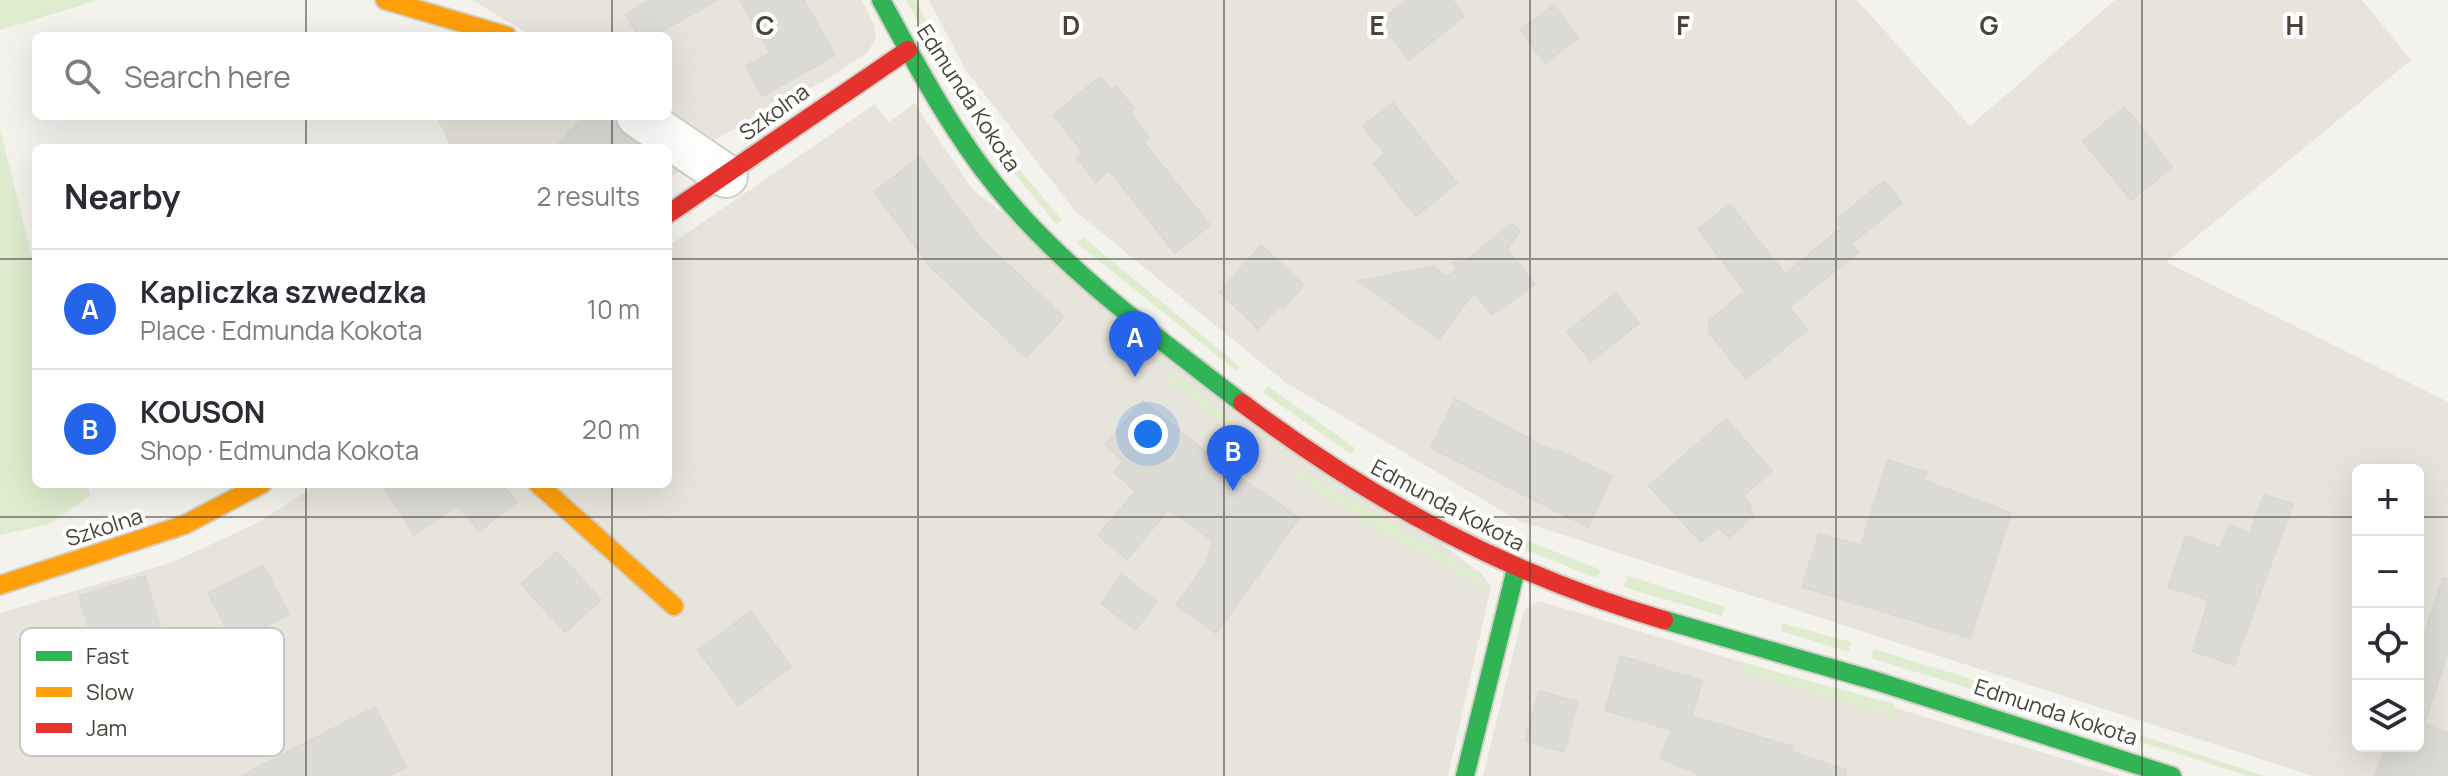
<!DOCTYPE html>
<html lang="en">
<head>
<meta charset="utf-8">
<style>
	:root { --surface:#fff; --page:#f7f7f7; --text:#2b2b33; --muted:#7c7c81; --line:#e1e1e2; --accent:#2563eb }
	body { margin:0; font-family:Manrope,sans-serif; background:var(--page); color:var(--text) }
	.controls { position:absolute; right:24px; bottom:24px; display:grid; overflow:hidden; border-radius:12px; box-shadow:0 8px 32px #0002 }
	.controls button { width:72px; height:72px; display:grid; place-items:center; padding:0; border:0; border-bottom:2px solid var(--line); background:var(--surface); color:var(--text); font:40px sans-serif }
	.you { position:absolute; left:1148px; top:434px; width:28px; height:28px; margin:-20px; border:6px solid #fff; border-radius:50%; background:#1a73e8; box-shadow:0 0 0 12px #1a73e833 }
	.badge { display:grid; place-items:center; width:52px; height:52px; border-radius:50%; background:var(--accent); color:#fff; font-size:26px; font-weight:700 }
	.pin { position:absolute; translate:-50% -66px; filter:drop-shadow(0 2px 4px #0008) }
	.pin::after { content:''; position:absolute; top:42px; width:28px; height:24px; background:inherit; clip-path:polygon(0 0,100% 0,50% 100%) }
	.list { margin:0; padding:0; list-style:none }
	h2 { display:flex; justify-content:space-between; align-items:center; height:104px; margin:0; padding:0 32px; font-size:34px }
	h2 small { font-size:26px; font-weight:400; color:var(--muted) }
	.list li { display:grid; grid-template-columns:52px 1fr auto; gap:24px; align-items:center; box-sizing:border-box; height:120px; padding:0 32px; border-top:2px solid var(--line) }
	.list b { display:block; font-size:30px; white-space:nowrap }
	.list p { margin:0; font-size:26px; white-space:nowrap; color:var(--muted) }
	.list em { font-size:26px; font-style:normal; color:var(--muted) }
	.icon { flex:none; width:44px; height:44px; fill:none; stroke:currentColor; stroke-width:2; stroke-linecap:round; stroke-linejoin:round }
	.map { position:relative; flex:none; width:2448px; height:776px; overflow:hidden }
	.search { position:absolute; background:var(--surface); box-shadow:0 8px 32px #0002; left:32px; top:32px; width:640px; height:88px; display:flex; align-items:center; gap:20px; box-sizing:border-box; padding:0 28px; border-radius:12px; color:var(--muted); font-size:30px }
	.panel { position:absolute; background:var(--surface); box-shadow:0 8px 32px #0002; left:32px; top:144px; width:640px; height:344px; border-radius:12px }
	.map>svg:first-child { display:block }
	.residential { fill:#e7e4dc; fill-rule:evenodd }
	.green { fill:#dfeccf }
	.building { fill:#dcdbd6; stroke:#dbd9d3; stroke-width:2 }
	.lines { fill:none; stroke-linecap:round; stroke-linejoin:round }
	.street-casing { stroke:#d1cfcb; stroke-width:46 }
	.fast-casing { stroke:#d2cfc5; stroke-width:22 }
	.slow-casing { stroke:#d2cfc5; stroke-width:22 }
	.jam-casing { stroke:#d2cfc5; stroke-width:22 }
	.street { stroke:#fdfdfc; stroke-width:42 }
	.fast { stroke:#30b455; stroke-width:18 }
	.slow { stroke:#ff9f0a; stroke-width:18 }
	.jam { stroke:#e5322d; stroke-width:18 }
	.grid { fill:none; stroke:#494439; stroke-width:2; stroke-opacity:0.55 }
	.labels { text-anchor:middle; stroke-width:8; stroke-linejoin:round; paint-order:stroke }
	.street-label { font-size:22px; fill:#494439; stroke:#fff }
	.key { fill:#fff; stroke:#c8c7c4; stroke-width:2 }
	.key-label { font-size:22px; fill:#494439 }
	.grid-label { font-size:26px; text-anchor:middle; font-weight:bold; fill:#494439; stroke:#fff; stroke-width:8; stroke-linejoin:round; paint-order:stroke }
</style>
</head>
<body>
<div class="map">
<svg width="2448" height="776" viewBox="0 0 2448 776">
	<rect width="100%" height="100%" fill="#f3f2ed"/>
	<!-- residential -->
	<g class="residential">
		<polygon points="472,0 861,0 874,24 876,38 867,53 824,81 705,145 668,116 668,36 532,36"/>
		<path d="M929,0h928l113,126 145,-126h247l49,60 -245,202 282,140v374h-135l-794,-255 -234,-139 -210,-171 -110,-142zM2358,470h60v276h-60z"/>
		<polygon points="914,103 973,190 1482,574 1491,587 1448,776 0,776 0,613 173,562 259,522 318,484 668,484 668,246 875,104 889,122"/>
		<polygon points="436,116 638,116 700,158 668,179 668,148 451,148"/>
		<polygon points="1539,601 2121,776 1483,776 1524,610"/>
	</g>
	<!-- green -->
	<g class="green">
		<polygon points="0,0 99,0 0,30"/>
		<polygon points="906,0 915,0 964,87 957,91"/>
		<polygon points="0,129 36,273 36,484 87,484 90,496 50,524 0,535"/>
		<polygon points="998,144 1062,220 1056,224 993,147"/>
		<polygon points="1083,237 1239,366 1236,371 1077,243"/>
		<polygon points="1168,370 1233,420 1228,427 1163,377"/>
		<polygon points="1268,386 1355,448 1351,454 1263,393"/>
		<polygon points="1296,467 1478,574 1487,590 1382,532 1292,474"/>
		<polygon points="1385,471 1486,523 1481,531 1382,475"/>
		<polygon points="1508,533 1601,570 1596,578 1504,541"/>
		<polygon points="1628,576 1725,607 1722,616 1623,587"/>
		<polygon points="1782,623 1851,642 1849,652 1781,631"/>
		<polygon points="1874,649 2042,701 2039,710 1871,658"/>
		<polygon points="1744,663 1894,704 1896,717 1739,671"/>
		<polygon points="2090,719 2265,776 2248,776 2087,725"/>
	</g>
	<!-- building -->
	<g class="building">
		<polygon points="650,0 717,0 653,36 638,36 626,15"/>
		<polygon points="740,0 804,0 835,55 762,96 746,66 770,53"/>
		<polygon points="1407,0 1452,0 1464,16 1409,60 1379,22"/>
		<polygon points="1554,5 1578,38 1545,63 1521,30"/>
		<polygon points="1100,77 1111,90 1116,86 1134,109 1130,112 1150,138 1144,143 1210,225 1175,253 1109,170 1096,182 1077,158 1084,153 1053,115"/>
		<polygon points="1393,103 1457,183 1416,216 1373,163 1385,154 1363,126"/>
		<polygon points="2125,107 2172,167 2131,200 2083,141"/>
		<polygon points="584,116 606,116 642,148 555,148"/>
		<polygon points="920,157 985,243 1064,317 1026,357 931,267 874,192"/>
		<polygon points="1884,181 1902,203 1853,242 1836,220"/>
		<polygon points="1730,204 1785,274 1840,229 1859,252 1789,307 1807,330 1746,379 1709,332 1709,321 1745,291 1698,229"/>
		<polygon points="1512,223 1520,231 1507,249 1535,284 1492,315 1474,292 1439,339 1359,281 1434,266 1447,277 1457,269 1452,263 1467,260"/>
		<polygon points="1261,245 1304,285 1283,308 1280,305 1258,329 1220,292"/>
		<polygon points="1616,293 1639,323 1591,361 1567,332"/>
		<polygon points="1455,399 1556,453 1558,450 1612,476 1588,527 1431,448"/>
		<polygon points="1143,401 1222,465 1299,518 1216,633 1176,605 1206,563 1213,541 1169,509 1127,559 1098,535 1136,491 1114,472 1123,461 1105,445"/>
		<polygon points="1726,419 1772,471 1743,496 1752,506 1748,509 1753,515 1729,538 1719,527 1701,542 1649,486"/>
		<polygon points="1888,460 1927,472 1923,480 2011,513 1970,638 1802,587 1819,534 1861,545"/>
		<polygon points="382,484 501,484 517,502 479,531 458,505 414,535"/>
		<polygon points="2264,495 2293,504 2234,665 2193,651 2209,600 2168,587 2186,536 2220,548 2229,525 2250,533"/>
		<polygon points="557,552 601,600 565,632 521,584"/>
		<polygon points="263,565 289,614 234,643 208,593"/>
		<polygon points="1122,575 1157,602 1135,630 1101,603"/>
		<polygon points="145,576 161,629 95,649 79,596"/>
		<polygon points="2443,578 2448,579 2448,652 2424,724 2448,733 2448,776 2375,776 2386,746 2418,746 2418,652"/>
		<polygon points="751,612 791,667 738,705 698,650"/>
		<polygon points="1621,656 1702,681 1692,716 1793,747 1792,752 1846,770 1846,776 1703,776 1660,758 1672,730 1605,710"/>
		<polygon points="1539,691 1578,702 1564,752 1525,741"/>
		<polygon points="375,707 406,767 388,776 241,776"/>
	</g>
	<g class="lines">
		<!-- street casing -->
		<g class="street-casing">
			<polyline id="street" points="638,116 726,176"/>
		</g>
		<!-- fast casing -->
		<g class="fast-casing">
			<g id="fast">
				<path d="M881,0c35,64 69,129 115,186 68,85 161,151 246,217"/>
				<polyline points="1664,620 1876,681 2172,776"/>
				<polyline points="1465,776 1516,569"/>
			</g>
		</g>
		<!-- slow casing -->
		<g class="slow-casing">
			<g id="slow">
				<polyline points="385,0 507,36"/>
				<polyline points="538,484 674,606"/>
				<polyline points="0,585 184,525 262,484"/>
			</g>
		</g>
		<!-- jam casing -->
		<g class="jam-casing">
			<g id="jam">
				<polyline points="668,214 908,50"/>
				<path d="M1242,403c130,98 266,172 422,217"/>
			</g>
		</g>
		<!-- street -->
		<use href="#street" class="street"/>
		<!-- fast -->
		<use href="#fast" class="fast"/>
		<!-- slow -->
		<use href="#slow" class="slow"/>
		<!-- jam -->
		<use href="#jam" class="jam"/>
	</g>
	<!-- grid -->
	<path class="grid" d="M306,0v36M612,0v36M918,0v776M1224,0v776M1530,0v776M1836,0v776M2142,0v776M306,116v32M612,116v32M0,259h36M668,259h1780M306,484v292M612,484v292M0,517h2358M2418,517h30"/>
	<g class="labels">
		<!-- street labels -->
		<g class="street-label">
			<text transform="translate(969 98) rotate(57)" y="8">Edmunda Kokota</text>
			<text transform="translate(774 112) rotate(-36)" y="8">Szkolna</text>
			<text transform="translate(1448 505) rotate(28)" y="8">Edmunda Kokota</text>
			<text transform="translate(104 527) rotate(-18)" y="8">Szkolna</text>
			<text transform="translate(2056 712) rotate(18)" y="8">Edmunda Kokota</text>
		</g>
	</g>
	<!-- legend -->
	<rect x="20" y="628" width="264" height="128" rx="12" class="key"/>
	<rect x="36" y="651" width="36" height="10" fill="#30b455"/>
	<rect x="36" y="687" width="36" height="10" fill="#ff9f0a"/>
	<rect x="36" y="723" width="36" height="10" fill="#e5322d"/>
	<g class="key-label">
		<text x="86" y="664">Fast</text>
		<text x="86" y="700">Slow</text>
		<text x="86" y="736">Jam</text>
	</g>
	<g class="grid-label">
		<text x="765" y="35">C</text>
		<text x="1071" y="35">D</text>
		<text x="1377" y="35">E</text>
		<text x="1683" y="35">F</text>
		<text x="1989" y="35">G</text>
		<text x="2295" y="35">H</text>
	</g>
</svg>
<div class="controls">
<button>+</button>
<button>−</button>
<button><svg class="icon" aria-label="locate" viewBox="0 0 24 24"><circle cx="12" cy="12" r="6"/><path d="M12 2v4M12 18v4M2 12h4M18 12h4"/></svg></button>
<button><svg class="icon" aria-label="layers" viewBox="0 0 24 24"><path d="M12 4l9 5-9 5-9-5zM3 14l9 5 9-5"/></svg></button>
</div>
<div class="you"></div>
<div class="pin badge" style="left:1135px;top:377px">A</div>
<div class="pin badge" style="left:1233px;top:491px">B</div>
<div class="search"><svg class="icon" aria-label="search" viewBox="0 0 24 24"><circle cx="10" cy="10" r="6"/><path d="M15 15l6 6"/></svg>Search here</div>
<section class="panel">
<h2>Nearby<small>2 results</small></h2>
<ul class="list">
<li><span class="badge">A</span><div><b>Kapliczka szwedzka</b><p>Place · Edmunda Kokota</p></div><em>10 m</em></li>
<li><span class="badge">B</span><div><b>KOUSON</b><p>Shop · Edmunda Kokota</p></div><em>20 m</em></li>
</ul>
</section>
</div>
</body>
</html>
